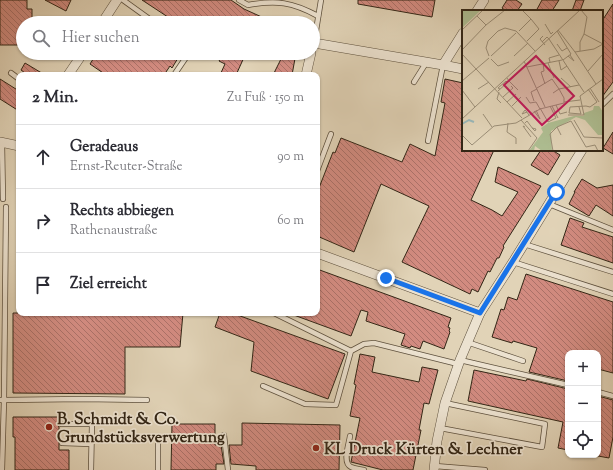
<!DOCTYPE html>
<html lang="de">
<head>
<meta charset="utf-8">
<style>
	:root { --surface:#fff; --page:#f7f7f7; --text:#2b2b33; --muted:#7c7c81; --line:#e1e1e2 }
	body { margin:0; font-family:"Sorts Mill Goudy",serif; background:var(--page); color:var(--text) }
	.controls { position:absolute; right:12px; bottom:12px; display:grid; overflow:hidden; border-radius:8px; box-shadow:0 1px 3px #0004 }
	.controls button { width:36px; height:36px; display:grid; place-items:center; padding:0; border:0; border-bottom:1px solid var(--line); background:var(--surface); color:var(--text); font:20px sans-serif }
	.stop { position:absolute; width:12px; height:12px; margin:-9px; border:3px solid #1a73e8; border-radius:50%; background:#fff }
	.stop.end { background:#1a73e8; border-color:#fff; box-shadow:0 1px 4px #0008 }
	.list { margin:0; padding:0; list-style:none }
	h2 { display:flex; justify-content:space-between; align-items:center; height:52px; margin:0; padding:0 16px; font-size:17px }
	h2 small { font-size:13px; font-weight:400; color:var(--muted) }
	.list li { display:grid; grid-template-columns:26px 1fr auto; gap:12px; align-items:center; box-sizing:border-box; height:64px; padding:0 16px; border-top:1px solid var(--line) }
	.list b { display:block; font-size:15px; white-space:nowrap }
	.list p { margin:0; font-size:13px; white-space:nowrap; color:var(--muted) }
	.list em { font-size:13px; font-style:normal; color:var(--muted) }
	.icon { flex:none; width:22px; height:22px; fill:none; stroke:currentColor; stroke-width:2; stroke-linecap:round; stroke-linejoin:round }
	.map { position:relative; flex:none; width:613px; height:470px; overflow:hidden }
	.search { position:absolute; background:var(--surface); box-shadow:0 1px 3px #0004; left:16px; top:16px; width:304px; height:44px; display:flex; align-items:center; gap:10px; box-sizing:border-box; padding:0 14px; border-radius:22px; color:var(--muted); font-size:15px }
	.panel { position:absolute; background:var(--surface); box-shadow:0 1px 3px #0004; left:16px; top:72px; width:304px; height:244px; border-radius:8px }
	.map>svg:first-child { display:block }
	.building { fill:url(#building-back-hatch); stroke:#332616 }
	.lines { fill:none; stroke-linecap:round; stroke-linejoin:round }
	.lane-casing { stroke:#5e513e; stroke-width:6 }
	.street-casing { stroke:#5e513e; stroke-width:10 }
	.lane { stroke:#ece2d0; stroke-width:4.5 }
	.street { stroke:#ece2d0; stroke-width:9 }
	.route { stroke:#1a73e8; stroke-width:5 }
	.poi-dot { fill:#8f2418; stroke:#ece2d0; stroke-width:1.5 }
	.labels { text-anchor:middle; stroke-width:3.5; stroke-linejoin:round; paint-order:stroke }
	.poi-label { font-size:16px; font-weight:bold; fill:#332616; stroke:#ece2d0; text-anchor:start }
	.inset-river { fill:none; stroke:#98b6b8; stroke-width:2 }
	.inset-road { fill:none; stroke:#9b8e77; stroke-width:1 }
	.view { fill:#c2185b; fill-opacity:0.15; stroke:#c2185b; stroke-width:2 }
	.inset-edge { fill:none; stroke:#332616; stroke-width:2 }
</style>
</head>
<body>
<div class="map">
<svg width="613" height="470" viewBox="0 0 613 470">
	<defs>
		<pattern id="building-back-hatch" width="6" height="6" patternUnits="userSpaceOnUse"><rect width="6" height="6" fill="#d28b80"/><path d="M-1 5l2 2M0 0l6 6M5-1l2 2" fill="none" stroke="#ab7168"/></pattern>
	</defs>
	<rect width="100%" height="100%" fill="#e1d3b7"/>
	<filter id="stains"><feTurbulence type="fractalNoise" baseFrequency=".005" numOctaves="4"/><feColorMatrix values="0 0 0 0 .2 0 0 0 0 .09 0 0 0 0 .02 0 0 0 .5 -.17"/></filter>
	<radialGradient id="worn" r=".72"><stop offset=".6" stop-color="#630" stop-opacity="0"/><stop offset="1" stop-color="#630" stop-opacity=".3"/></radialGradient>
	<!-- building -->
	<g class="building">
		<polygon points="0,0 27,0 27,9 32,9 32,23 23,23 23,45 0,45"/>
		<polygon points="45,0 71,0 66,11"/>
		<polygon points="142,0 231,0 244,9 275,23 177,23"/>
		<polygon points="358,0 435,0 432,17 358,4"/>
		<polygon points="507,0 516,0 522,4 517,11 506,11 502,8"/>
		<polygon points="542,0 559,0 552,11 536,11"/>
		<polygon points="576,0 584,0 580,11 572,11"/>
		<polygon points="613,4 613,82 602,97 602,21"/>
		<polygon points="97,53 181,53 172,68 170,66 164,75 106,75 90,64"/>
		<polygon points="224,53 246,53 236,75 220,75 225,64 219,61"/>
		<polygon points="284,53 296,53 292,75 273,75"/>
		<polygon points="25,63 45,75 29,75 25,73 21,70"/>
		<polygon points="0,79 19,91 19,111 0,99"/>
		<polygon points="445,79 463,83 463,150 494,150 471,200 492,210 502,216 518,192 495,182 498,167 541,186 503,246 504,247 499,258 497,258 490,272 488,271 478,292 472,289 470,294 402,262 429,206 381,184 354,252 317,236 317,193 333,152 335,153 341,138 402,162 410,144 435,156 445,103 441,102"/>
		<polygon points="613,132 613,154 603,148"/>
		<polygon points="541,150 552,150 560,155 548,175 531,165"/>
		<polygon points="582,179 597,188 613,185 613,216 596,205 589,216 569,204 575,192 574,192"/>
		<polygon points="570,218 584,223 582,227 613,237 613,263 561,245"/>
		<polygon points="317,269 451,318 448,327 450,328 449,331 450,332 444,349 423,341 420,349 411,346 410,348 401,345 405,334 366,321 368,312 361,310 351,336 291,314 291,313 317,313"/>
		<polygon points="526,274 613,302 613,373 598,369 598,353 568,353 568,381 529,372 537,348 513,341 512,343 492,337 501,309 504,310 508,297 517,300"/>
		<polygon points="13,313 183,313 180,347 125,347 125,394 13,393"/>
		<polygon points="220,313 232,313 345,354 328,399 251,371 254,342 215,327"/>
		<polygon points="360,354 375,357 372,372 419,382 422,367 438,370 429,404 424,403 419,430 421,430 413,470 383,470 351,462 360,418 350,416 356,385 354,384"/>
		<polygon points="474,370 526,381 527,379 568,389 568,450 558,448 563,422 468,401"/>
		<polygon points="598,396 613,400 613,437 609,458 598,456"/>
		<polygon points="13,417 59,417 57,424 59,427 59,450 69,450 69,470 15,470 15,437 13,437"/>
		<polygon points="242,423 340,425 339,470 256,470 256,466 231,464 229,445 242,445"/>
		<polygon points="172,424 215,424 215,445 221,445 224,464 216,464 216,470 171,470"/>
	</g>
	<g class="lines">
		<!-- lane casing -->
		<g class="lane-casing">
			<g id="lane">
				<polyline points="123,0 155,23"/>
				<path d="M239,0l9,5c29,-5 44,-3 70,11"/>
				<polyline points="314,43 321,0"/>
				<polyline points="11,73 19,79"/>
				<polyline points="174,75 189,53"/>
				<polyline points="414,82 426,63"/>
				<polyline points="602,105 613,94"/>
				<polyline points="428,141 443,65"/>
				<polyline points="2,143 3,199"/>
				<polyline points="317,171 331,134"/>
				<polyline points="549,204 613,230"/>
				<polyline points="524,244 613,272"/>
				<polyline points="513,262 613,294"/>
				<polyline points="274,313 351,351"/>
				<polyline points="467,342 523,361"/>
				<polyline points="460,360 568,385"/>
				<polyline points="263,386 305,404 336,405 351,351 364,344 374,343 458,364"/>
				<polyline points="598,392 613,396"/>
				<polyline points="0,400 4,400 6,207"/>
				<polyline points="61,424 92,424 91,470"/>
				<polyline points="440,428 542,447 545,424 445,403"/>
				<polyline points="224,435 228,470"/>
				<path d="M350,436c-1,8 -8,27 1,31 4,2 9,2 13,3"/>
				<polyline points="62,443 91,444"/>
				<polyline points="435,466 485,470"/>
				<polyline points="2,470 4,400 83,399 147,400"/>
				<polyline points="158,470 158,441"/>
			</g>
		</g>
		<!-- street casing -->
		<g class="street-casing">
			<g id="street">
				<polyline points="477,11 484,0"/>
				<polyline points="102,23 117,0"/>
				<polyline points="313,46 314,43 443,65 463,33"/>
				<polyline points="443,65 463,69"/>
				<polyline points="68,75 83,53"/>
				<polyline points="306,75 311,53"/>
				<polyline points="0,142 19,146"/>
				<polyline points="317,253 480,313"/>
				<polyline points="434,470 437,441 445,403 460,360 480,313 513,262 582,150"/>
			</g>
		</g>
		<!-- lane -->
		<use href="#lane" class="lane"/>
		<!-- street -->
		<use href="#street" class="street"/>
	</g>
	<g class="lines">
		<!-- route -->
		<polyline class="route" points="386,278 480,313 556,192"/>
	</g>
	<!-- markers -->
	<g class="poi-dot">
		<circle cx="49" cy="427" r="4"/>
		<circle cx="316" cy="448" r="4"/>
	</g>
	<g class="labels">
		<!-- poi labels -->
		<g class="poi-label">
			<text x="57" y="424">B. Schmidt &amp; Co.<tspan x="57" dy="18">Grundstücksverwertung</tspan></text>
			<text x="324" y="454">KL Druck Kürten &amp; Lechner</text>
		</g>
	</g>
	<!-- overview -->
	<g transform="translate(462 10)">
		<rect width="141" height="141" fill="#e1d3b7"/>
		<path d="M0,0h19l-19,18zM132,96h5l4,6v23h-5l-13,-15 -9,-3 -25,14 1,20h-10l-7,-5 -1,5h-5l14,-19 -2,-4 7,-5 26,-7h10v-3l9,-3z" fill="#aebe92"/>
		<path class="inset-river" d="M0,114l7,-4 5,2"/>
		<path class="inset-road" d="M119,0l6,7 -3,17 19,10M15,6l9,9M83,14l6,10 2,-2M24,15l19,-15M0,20l21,-20M96,20l17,22 19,-3 9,-5M57,21l12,-12 -9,-9M95,21l14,23 -8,6M81,26l-3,3 5,6M65,31l12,-12 -8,-10M80,32l5,-5 2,2 35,53M95,34l5,7 5,-3M0,40l24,-25M118,41v-9l4,-8M113,42l21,32M0,44l60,64M27,46l-3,-8 2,-7 10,-10 7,-3 11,3 19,20M29,46l25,-23M52,46l14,-13M106,46l6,5 -4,-6M29,49l7,7 11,-4M62,51l21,46M97,51l2,9 6,-4M88,52l-1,-4 10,-3M81,53l1,8 -3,1 4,12M86,53l6,15M65,57l35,-7M126,61l15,-17M45,68l2,3 13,-12M99,68l10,9M0,71l27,-23M75,78l15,-9 7,10 20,-4M128,78l9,14M16,79l11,-7M38,79l-2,-1 8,-7 1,1M0,80l13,17M36,81l11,-10 9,9M37,82l-2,7 4,4M41,87l10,-9 -2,-2M64,87l4,6 6,-1 4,7M72,91l-3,-9 6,-3M45,92l9,-8M102,92l16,-2M94,95l4,9 7,-2M50,96l9,-9M90,96l6,12M117,97l2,7 -12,-1 1,-6 16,-1 4,1 7,-5 -9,-13M78,98l8,14 8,-4 -6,-12M72,101l6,8 -4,-9M65,102l-5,2 3,-4 1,1 3,4M21,104l9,13M106,105h16l-4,-19 23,-17M0,109l118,-109M59,110l16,18 -9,13M112,110l10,17 19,1M46,113l-1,9 9,6v6M63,113l2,-2 6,8 2,2 1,-2 -4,-1M63,117l-2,-1 8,11M0,125l10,10M99,125l-4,-8 14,-6 15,26 9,-2 3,6M10,135l22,-19 22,-3 24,-14 24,-6v-5l-5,-9 -6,4M91,141l-3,-17 7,-7"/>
		<path class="view" d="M74,46l38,40 -32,29 -38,-40z"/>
		<rect width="141" height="141" class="inset-edge"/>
	</g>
	<rect width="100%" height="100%" filter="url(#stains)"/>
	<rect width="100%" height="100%" fill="url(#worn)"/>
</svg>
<div class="controls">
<button>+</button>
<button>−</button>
<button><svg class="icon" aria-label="locate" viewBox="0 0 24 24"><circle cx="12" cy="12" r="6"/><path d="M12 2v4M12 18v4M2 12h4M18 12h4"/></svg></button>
</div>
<div class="stop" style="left:556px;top:192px"></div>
<div class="stop end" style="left:386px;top:278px"></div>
<div class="search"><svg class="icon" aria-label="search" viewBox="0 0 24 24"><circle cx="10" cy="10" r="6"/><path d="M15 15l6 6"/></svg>Hier suchen</div>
<section class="panel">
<h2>2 Min.<small>Zu Fuß · 150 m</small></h2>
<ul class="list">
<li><svg class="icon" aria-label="ahead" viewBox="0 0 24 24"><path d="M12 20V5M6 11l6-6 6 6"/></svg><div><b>Geradeaus</b><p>Ernst-Reuter-Straße</p></div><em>90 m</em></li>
<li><svg class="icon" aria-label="right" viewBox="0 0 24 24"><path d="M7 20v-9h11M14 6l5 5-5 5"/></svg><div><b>Rechts abbiegen</b><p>Rathenaustraße</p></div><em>60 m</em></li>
<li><svg class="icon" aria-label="arrive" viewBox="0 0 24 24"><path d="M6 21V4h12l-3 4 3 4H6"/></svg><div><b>Ziel erreicht</b></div></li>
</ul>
</section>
</div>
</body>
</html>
